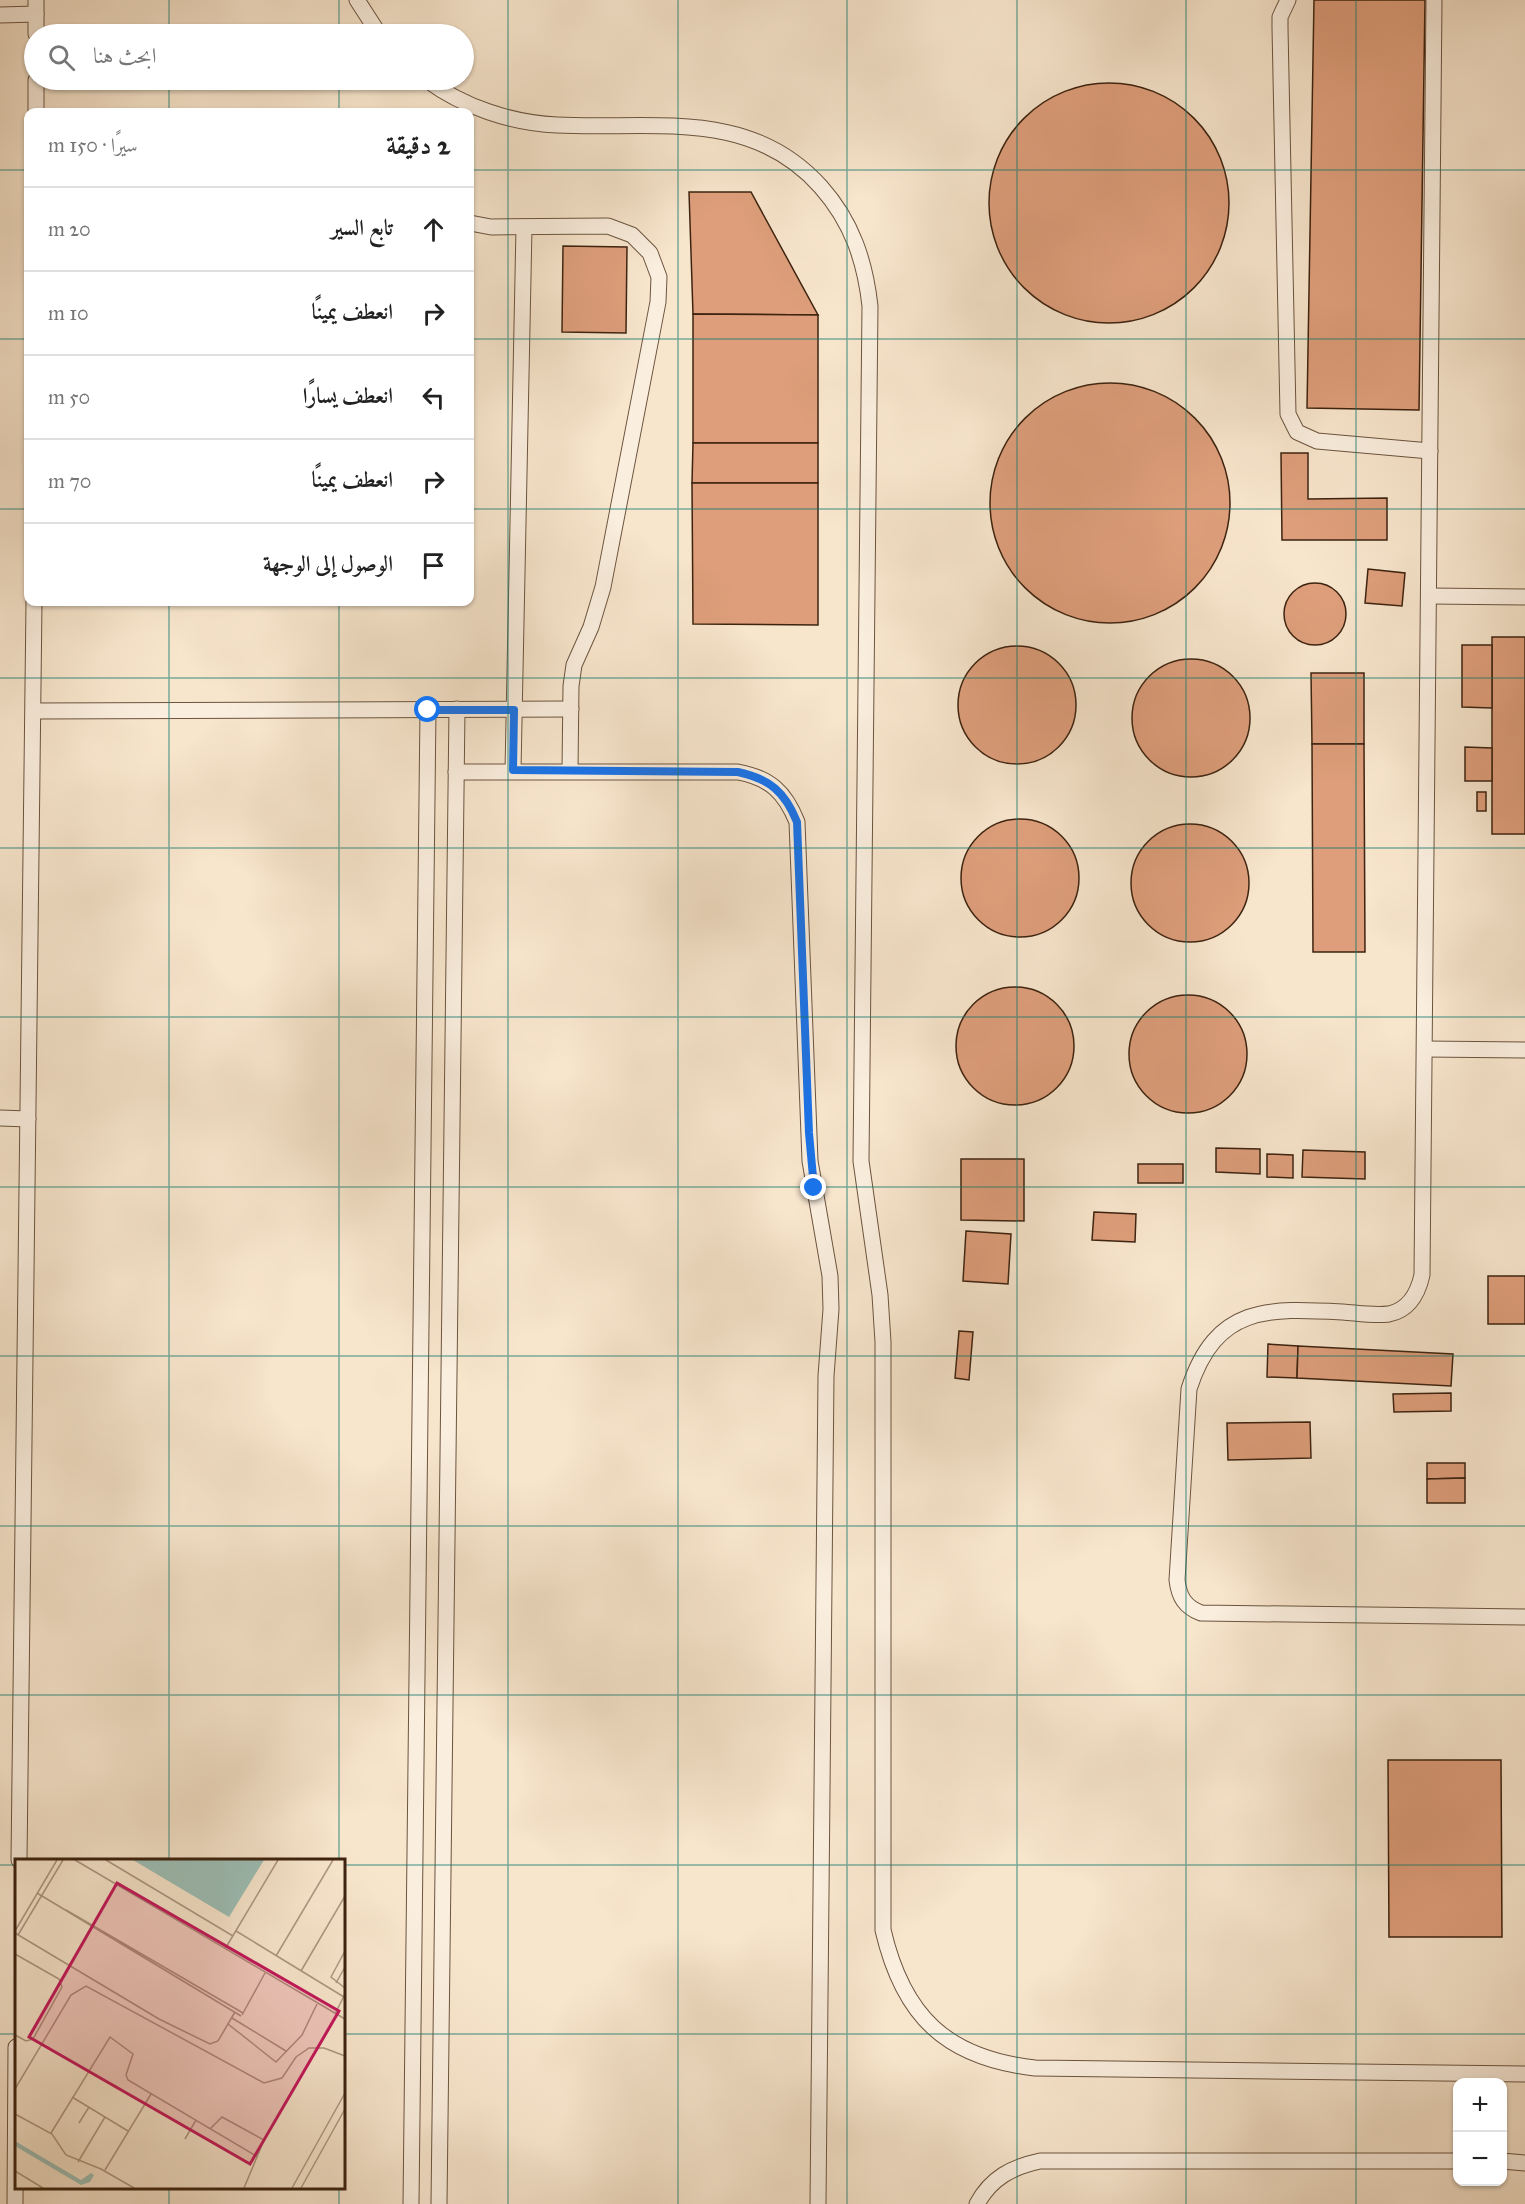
<!DOCTYPE html>
<html lang="ar">
<head>
<meta charset="utf-8">
<style>
	:root { --surface:#fff; --page:#f2f2f2; --text:#222; --muted:#767676; --line:#e0e0e0 }
	body { margin:0; font-family:"IM FELL Great Primer",Amiri,serif; background:var(--page); color:var(--text); direction:rtl }
	.controls { position:absolute; right:18px; bottom:18px; display:grid; overflow:hidden; border-radius:12px; box-shadow:0 2px 4px #0004 }
	.controls button { width:54px; height:54px; display:grid; place-items:center; padding:0; border:0; border-bottom:2px solid var(--line); background:var(--surface); color:var(--text); font:30px sans-serif }
	.stop { position:absolute; width:18px; height:18px; margin:-14px; border:4px solid #1a73e8; border-radius:50%; background:#fff }
	.stop.end { background:#1a73e8; border-color:#fff; box-shadow:0 2px 6px #0008 }
	.list { margin:0; padding:0; list-style:none }
	h2 { display:flex; justify-content:space-between; align-items:center; height:78px; margin:0; padding:0 24px; font-size:26px }
	h2 small { font-size:20px; font-weight:400; color:var(--muted) }
	.list li { display:grid; grid-template-columns:39px 1fr auto; gap:18px; align-items:center; box-sizing:border-box; height:84px; padding:0 24px; border-top:2px solid var(--line) }
	.list b { display:block; font-size:22px; white-space:nowrap }
	.list em { font-size:20px; font-style:normal; color:var(--muted) }
	.icon { flex:none; width:33px; height:33px; fill:none; stroke:currentColor; stroke-width:2; stroke-linecap:round; stroke-linejoin:round }
	.map { position:relative; flex:none; width:1525px; height:2204px; overflow:hidden; direction:ltr }
	.search { position:absolute; background:var(--surface); box-shadow:0 2px 4px #0004; left:24px; top:24px; width:450px; height:66px; display:flex; align-items:center; gap:15px; box-sizing:border-box; padding:0 21px; border-radius:33px; color:var(--muted); font-size:22px }
	.panel { position:absolute; background:var(--surface); box-shadow:0 2px 4px #0004; left:24px; top:108px; width:450px; height:498px; border-radius:12px; direction:rtl }
	.map>svg:first-child { display:block }
	.building { fill:#de9e7b; stroke:#3d2310; stroke-width:1.5 }
	.lines { fill:none; stroke-linecap:round; stroke-linejoin:round }
	.lane-casing { stroke:#6c543f; stroke-width:17 }
	.lane { stroke:#faeede; stroke-width:15 }
	.route { stroke:#1a73e8; stroke-width:8 }
	.grid { fill:none; stroke:#0f766e; stroke-width:1.5; stroke-opacity:0.55 }
	.inset-road { fill:none; stroke:#ad9781; stroke-width:1.5 }
	.view { fill:#c2185b; fill-opacity:0.15; stroke:#c2185b; stroke-width:3 }
	.inset-edge { fill:none; stroke:#3d2310; stroke-width:3 }
</style>
</head>
<body>
<div class="map">
<svg width="1525" height="2204" viewBox="0 0 1525 2204">
	<rect width="100%" height="100%" fill="#f7e5cc"/>
	<filter id="stains"><feTurbulence type="fractalNoise" baseFrequency=".00333" numOctaves="4"/><feColorMatrix values="0 0 0 0 .2 0 0 0 0 .09 0 0 0 0 .02 0 0 0 .5 -.17"/></filter>
	<radialGradient id="worn" r=".72"><stop offset=".6" stop-color="#630" stop-opacity="0"/><stop offset="1" stop-color="#630" stop-opacity=".3"/></radialGradient>
	<!-- building -->
	<g class="building">
		<polygon points="1314,0 1425,0 1419,410 1307,408"/>
		<circle cx="1109" cy="203" r="120"/>
		<polygon points="689,192 751,192 818,315 693,314"/>
		<polygon points="563,246 627,247 626,333 562,332"/>
		<polygon points="693,314 818,315 818,443 693,443"/>
		<circle cx="1110" cy="503" r="120"/>
		<polygon points="693,443 818,443 818,483 692,483"/>
		<polygon points="1281,453 1308,453 1308,499 1387,498 1387,540 1282,540"/>
		<polygon points="692,483 818,483 818,625 693,624"/>
		<polygon points="1368,569 1405,573 1402,606 1365,603"/>
		<circle cx="1315" cy="614" r="31"/>
		<rect x="1492" y="637" width="33" height="197"/>
		<polygon points="1462,645 1492,645 1492,708 1462,707"/>
		<circle cx="1017" cy="705" r="59"/>
		<circle cx="1191" cy="718" r="59"/>
		<polygon points="1311,673 1364,673 1364,744 1312,744"/>
		<polygon points="1312,744 1364,744 1365,952 1313,952"/>
		<polygon points="1465,747 1492,748 1492,781 1465,781"/>
		<rect x="1477" y="792" width="9" height="19"/>
		<circle cx="1020" cy="878" r="59"/>
		<circle cx="1190" cy="883" r="59"/>
		<circle cx="1015" cy="1046" r="59"/>
		<circle cx="1188" cy="1054" r="59"/>
		<polygon points="1216,1148 1260,1149 1260,1174 1216,1172"/>
		<polygon points="1303,1150 1365,1152 1365,1179 1302,1177"/>
		<polygon points="1267,1154 1293,1155 1293,1178 1267,1177"/>
		<polygon points="961,1159 1024,1159 1024,1221 961,1220"/>
		<rect x="1138" y="1164" width="45" height="19"/>
		<polygon points="1094,1212 1136,1214 1135,1242 1092,1240"/>
		<polygon points="966,1231 1011,1234 1008,1284 963,1281"/>
		<rect x="1488" y="1276" width="37" height="48"/>
		<polygon points="959,1331 973,1332 969,1380 955,1378"/>
		<polygon points="1268,1344 1298,1346 1297,1378 1267,1377"/>
		<polygon points="1298,1346 1453,1354 1451,1386 1297,1378"/>
		<polygon points="1451,1393 1451,1411 1394,1412 1393,1394"/>
		<polygon points="1310,1422 1311,1458 1228,1460 1227,1423"/>
		<polygon points="1427,1463 1465,1463 1465,1478 1427,1479"/>
		<polygon points="1465,1478 1465,1503 1427,1503 1427,1479"/>
		<polygon points="1388,1760 1501,1760 1502,1937 1389,1937"/>
	</g>
	<g class="lines">
		<!-- lane casing -->
		<g class="lane-casing">
			<g id="lane">
				<polyline points="36,0 36,34"/>
				<polyline points="357,0 379,34"/>
				<polyline points="1288,0 1280,17 1280,28 1288,414 1297,432 1317,441 1430,451"/>
				<path d="M1434,0l-12,1275c-4,18 -13,35 -33,39 -15,2 -32,-1 -46,-2 -75,-4 -127,-7 -154,77l-12,191c2,17 8,27 24,33l324,4"/>
				<polyline points="0,15 36,14"/>
				<path d="M427,80c36,27 85,43 130,45 95,5 193,-18 264,62 31,35 44,74 49,119l-9,855 19,134 3,47v588c20,86 63,128 152,138l490,6"/>
				<polyline points="36,112 36,80"/>
				<polyline points="470,223 491,227 608,226 632,235 650,253 659,277 658,302 603,587 591,627 574,665 571,686 570,770"/>
				<polyline points="1429,596 1525,597"/>
				<polyline points="34,711 571,709"/>
				<polyline points="513,770 524,227"/>
				<path d="M456,772h282c32,6 47,20 59,50l13,339 20,115 1,33 -5,67 -8,828"/>
				<polyline points="1425,1049 1525,1050"/>
				<polyline points="0,1118 28,1119"/>
				<polyline points="19,1860 34,602"/>
				<polyline points="1502,2161 1525,2163"/>
				<polyline points="15,2204 16,2047"/>
				<polyline points="411,2204 428,710"/>
				<polyline points="439,2204 457,709"/>
				<path d="M977,2204c14,-26 35,-37 63,-43h418"/>
			</g>
		</g>
		<!-- lane -->
		<use href="#lane" class="lane"/>
	</g>
	<g class="lines">
		<!-- route -->
		<path class="route" d="M428,710h86l-1,60 225,2c32,7 47,20 59,50l12,311 5,55"/>
	</g>
	<!-- grid -->
	<path class="grid" d="M169,0v34M339,0v34M508,0v2204M678,0v2204M847,0v2204M1017,0v2204M1186,0v2204M1356,0v2204M169,80v32M339,80v32M0,170h28M470,170h1055M0,339h28M470,339h1055M0,509h28M470,509h1055M169,602v1258M339,602v1258M0,678h1525M0,848h1525M0,1017h1525M0,1187h1525M0,1356h1525M0,1526h1525M0,1695h1525M0,1865h16M344,1865h1181M0,2034h16M344,2034h1181M169,2188v16M339,2188v16"/>
	<!-- overview -->
	<g transform="translate(15 1859)">
		<rect width="330" height="330" fill="#f7e5cc"/>
		<path d="M118,1h131l-35,57zM0,282l66,39 10,-7 3,2 -4,7 -9,3 -66,-39z" fill="#9dbfb6"/>
		<path class="inset-road" d="M60,1l270,159M91,1l127,76M22,34l204,123M51,51l177,103M0,72l42,-71M221,72l108,66M0,74l144,86 51,25 8,-3 17,-29M3,76l45,-75M210,90l53,-89M330,92l-14,26 14,11M0,95l44,25 3,8 -29,52 -7,2 -11,-6M261,97l57,-96M286,112l44,-75M321,124l9,-16M320,155l10,-20M227,156l23,-42M217,159l54,33M213,165l48,38 26,-27 15,-31M0,230l56,-94 15,-9 178,97 18,-5 14,-21 13,-9h15l21,8M57,238l56,34M0,255l37,20 14,21 35,14 33,19M64,264l10,-16M195,270l12,-12 42,23 -20,48M36,274l59,-96 23,17 -7,21 2,5 130,77M170,280l11,-19M63,303l27,-45M90,311l46,-76M0,312l28,17M277,329l53,-95M286,329l44,-79"/>
		<path class="view" d="M102,24l222,128 -89,153 -221,-127z"/>
		<rect width="330" height="330" class="inset-edge"/>
	</g>
	<rect width="100%" height="100%" filter="url(#stains)"/>
	<rect width="100%" height="100%" fill="url(#worn)"/>
</svg>
<div class="controls">
<button>+</button>
<button>−</button>
</div>
<div class="stop" style="left:428px;top:710px"></div>
<div class="stop end" style="left:814px;top:1188px"></div>
<div class="search"><svg class="icon" aria-label="search" viewBox="0 0 24 24"><circle cx="10" cy="10" r="6"/><path d="M15 15l6 6"/></svg>ابحث هنا</div>
<section class="panel">
<h2>2 دقيقة<small>سيرًا · 150 m</small></h2>
<ul class="list">
<li><svg class="icon" aria-label="ahead" viewBox="0 0 24 24"><path d="M12 20V5M6 11l6-6 6 6"/></svg><div><b>تابع السير</b></div><em>20 m</em></li>
<li><svg class="icon" aria-label="right" viewBox="0 0 24 24"><path d="M7 20v-9h11M14 6l5 5-5 5"/></svg><div><b>انعطف يمينًا</b></div><em>10 m</em></li>
<li><svg class="icon" aria-label="left" viewBox="0 0 24 24"><path d="M17 20v-9H6M10 6l-5 5 5 5"/></svg><div><b>انعطف يسارًا</b></div><em>50 m</em></li>
<li><svg class="icon" aria-label="right" viewBox="0 0 24 24"><path d="M7 20v-9h11M14 6l5 5-5 5"/></svg><div><b>انعطف يمينًا</b></div><em>70 m</em></li>
<li><svg class="icon" aria-label="arrive" viewBox="0 0 24 24"><path d="M6 21V4h12l-3 4 3 4H6"/></svg><div><b>الوصول إلى الوجهة</b></div></li>
</ul>
</section>
</div>
</body>
</html>
